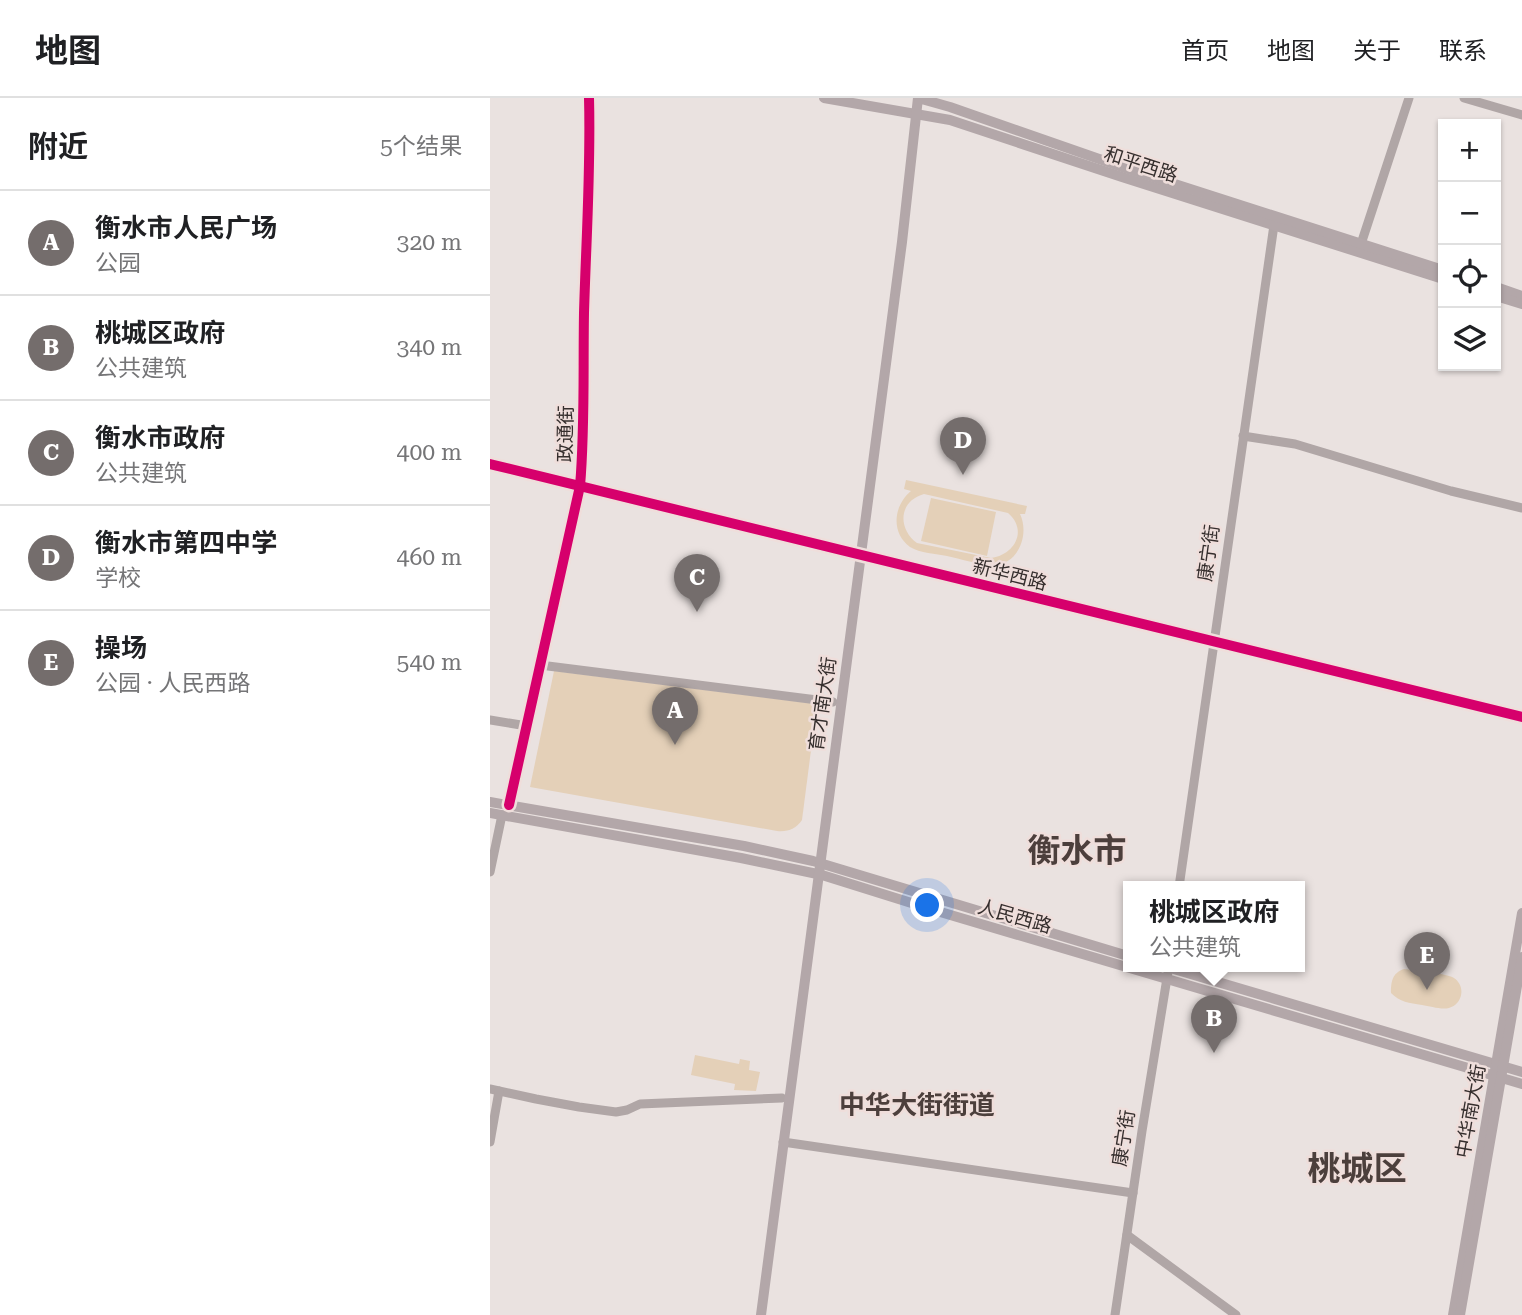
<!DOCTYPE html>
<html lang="zh">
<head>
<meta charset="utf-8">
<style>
	:root { --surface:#fff; --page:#f2f2f2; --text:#202124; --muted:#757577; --line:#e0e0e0; --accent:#746d6c }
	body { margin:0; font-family:"Roboto Serif","Noto Sans SC",serif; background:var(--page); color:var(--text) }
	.controls { position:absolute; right:21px; top:21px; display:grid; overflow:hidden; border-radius:0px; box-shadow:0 2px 5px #0004 }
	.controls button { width:63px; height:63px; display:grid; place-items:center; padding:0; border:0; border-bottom:2px solid var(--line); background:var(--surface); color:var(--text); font:35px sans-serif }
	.you { position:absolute; left:438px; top:808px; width:24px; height:24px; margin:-18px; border:5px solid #fff; border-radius:50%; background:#1a73e8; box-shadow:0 0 0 10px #1a73e833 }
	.badge { display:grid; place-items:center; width:46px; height:46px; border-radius:50%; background:var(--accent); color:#fff; font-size:23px; font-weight:700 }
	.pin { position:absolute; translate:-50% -58px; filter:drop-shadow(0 2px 4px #0008) }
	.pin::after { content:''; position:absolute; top:37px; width:24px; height:21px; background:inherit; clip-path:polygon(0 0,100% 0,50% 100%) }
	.popup { position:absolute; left:633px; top:783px; width:182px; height:91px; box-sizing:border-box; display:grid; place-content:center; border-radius:0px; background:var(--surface); filter:drop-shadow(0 2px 5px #0005); font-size:23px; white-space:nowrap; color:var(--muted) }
	.popup b { font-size:26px; color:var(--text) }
	.popup::after { content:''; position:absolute; left:50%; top:100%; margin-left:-14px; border:14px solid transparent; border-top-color:var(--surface) }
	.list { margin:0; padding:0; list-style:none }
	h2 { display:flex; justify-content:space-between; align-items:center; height:91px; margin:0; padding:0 28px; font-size:30px }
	h2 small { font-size:23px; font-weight:400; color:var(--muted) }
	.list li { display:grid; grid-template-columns:46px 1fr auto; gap:21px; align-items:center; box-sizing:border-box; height:105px; padding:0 28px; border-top:2px solid var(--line) }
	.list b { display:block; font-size:26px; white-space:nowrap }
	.list p { margin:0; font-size:23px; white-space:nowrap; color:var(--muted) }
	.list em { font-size:23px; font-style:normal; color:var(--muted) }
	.icon { flex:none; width:38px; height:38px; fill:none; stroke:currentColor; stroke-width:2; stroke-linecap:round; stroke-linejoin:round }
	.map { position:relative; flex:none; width:1032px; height:1217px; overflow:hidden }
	header { display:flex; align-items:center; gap:42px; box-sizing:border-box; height:98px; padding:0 35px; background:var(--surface); border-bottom:2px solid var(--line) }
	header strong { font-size:33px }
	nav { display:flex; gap:38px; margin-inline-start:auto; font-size:24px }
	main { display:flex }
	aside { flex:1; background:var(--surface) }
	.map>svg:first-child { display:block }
	.green { fill:#e4d0b8; fill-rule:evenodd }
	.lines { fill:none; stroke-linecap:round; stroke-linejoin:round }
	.minor { stroke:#b0a6a6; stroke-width:9 }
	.major { stroke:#b3a7a9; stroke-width:10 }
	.cycleway-casing { stroke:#efdedb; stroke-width:15 }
	.cycleway { stroke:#d6006c; stroke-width:10 }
	.labels { text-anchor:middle; stroke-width:5; stroke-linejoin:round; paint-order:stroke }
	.street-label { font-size:19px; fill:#352e2d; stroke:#efdedb }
	.district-label { font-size:26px; font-weight:bold; fill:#4c3f3c; stroke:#efdedb }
	.town-label { font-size:33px; font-weight:bold; fill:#4c3f3c; stroke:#efdedb }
</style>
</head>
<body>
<header>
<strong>地图</strong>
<nav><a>首页</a><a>地图</a><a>关于</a><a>联系</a></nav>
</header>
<main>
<aside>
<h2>附近<small>5个结果</small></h2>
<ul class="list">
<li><span class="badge">A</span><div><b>衡水市人民广场</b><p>公园</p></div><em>320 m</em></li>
<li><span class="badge">B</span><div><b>桃城区政府</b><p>公共建筑</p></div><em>340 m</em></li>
<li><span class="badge">C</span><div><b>衡水市政府</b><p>公共建筑</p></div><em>400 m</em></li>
<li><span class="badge">D</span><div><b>衡水市第四中学</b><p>学校</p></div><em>460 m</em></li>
<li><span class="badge">E</span><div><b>操场</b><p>公园 · 人民西路</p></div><em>540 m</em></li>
</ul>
</aside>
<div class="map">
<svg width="1032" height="1217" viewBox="0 0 1032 1217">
	<rect width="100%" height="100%" fill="#eae2e0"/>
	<!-- green -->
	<g class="green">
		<path d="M416,382l121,26 -2,8h-5c10,21 -2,53 -30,51 -14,-1 -29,-6 -43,-9 -11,-2 -27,-3 -37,-9 -20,-15 -16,-42 1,-56l-7,-2zM434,396l84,19c20,17 7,42 -17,45l-74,-15c-20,-15 -18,-42 7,-49z"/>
		<polygon points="441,400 506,414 497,458 431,443"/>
		<path d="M64,573l263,33 -15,116c-6,9 -14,12 -25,11l-247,-44z"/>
		<path d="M914,871c10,1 42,4 50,9 12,8 9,26 -5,30 -8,2 -19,-2 -27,-3 -13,-2 -22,-3 -31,-12 0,-11 1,-20 13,-24z"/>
		<polygon points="205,957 249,966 250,961 260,963 259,972 270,974 266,993 244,992 245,986 201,977"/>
	</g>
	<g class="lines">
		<!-- minor -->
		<g class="minor">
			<polyline points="974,0 1032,17"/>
			<polyline points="871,146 919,0"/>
			<polyline points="753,338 805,346 961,393 1032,410"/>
			<polyline points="0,366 1032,619"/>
			<polyline points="50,567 343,604"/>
			<polyline points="0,622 37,628"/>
			<path d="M19,707l71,-319c5,-57 3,-115 4,-173 2,-71 7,-143 5,-215"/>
			<polyline points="0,774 12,717"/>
			<polyline points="689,789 784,127"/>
			<polyline points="0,991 46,1001 89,1009 126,1014 137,1012 150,1006 292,1000"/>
			<polyline points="0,1044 9,993"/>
			<polyline points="293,1044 643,1095"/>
			<polyline points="637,1137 746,1217"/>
			<polyline points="625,1217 652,1033 678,874"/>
		</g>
		<!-- major -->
		<g class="major">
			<polyline points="334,0 460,22 632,79 953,181"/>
			<polyline points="1006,189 1032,198"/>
			<polyline points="1006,198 1032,206"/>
			<polyline points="0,704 254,748 323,763 638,858"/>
			<polyline points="0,715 251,760 332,777 447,813 1032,986"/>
			<polyline points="677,869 1032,974"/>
			<polyline points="271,1217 412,144 428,0 460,9 635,70 953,172"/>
			<polyline points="963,1217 1032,815"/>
			<polyline points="970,1217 1032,859"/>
		</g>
		<!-- cycleway casing -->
		<g class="cycleway-casing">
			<g id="cycleway">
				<polyline points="0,366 1032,619"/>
				<path d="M19,707l71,-319c5,-57 3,-115 4,-173 2,-71 7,-143 5,-215"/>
			</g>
		</g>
		<!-- cycleway -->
		<use href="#cycleway" class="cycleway"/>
	</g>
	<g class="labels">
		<!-- street labels -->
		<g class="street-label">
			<text transform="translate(651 66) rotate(18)" y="7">和平西路</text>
			<text transform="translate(75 336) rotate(-89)" y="7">政通街</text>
			<text transform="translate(718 455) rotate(-82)" y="7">康宁街</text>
			<text transform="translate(520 476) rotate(14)" y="7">新华西路</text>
			<text transform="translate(332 606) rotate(-82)" y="7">育才南大街</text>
			<text transform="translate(525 818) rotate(16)" y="7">人民西路</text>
			<text transform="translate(980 1013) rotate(-80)" y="7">中华南大街</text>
			<text transform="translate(633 1040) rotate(-81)" y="7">康宁街</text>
		</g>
		<!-- district labels -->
		<g class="district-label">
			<text x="427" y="1016">中华大街街道</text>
		</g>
		<!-- town labels -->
		<g class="town-label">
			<text x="587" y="764">衡水市</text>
			<text x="867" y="1082">桃城区</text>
		</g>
	</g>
</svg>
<div class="controls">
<button>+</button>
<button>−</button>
<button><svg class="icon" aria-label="locate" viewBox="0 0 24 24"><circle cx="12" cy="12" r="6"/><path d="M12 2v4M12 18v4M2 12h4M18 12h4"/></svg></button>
<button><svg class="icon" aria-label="layers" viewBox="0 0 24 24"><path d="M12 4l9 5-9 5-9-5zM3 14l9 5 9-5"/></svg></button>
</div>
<div class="you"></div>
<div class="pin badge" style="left:185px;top:647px">A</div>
<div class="pin badge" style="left:724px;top:955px">B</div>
<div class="popup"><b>桃城区政府</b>公共建筑</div>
<div class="pin badge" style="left:207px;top:514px">C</div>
<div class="pin badge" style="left:473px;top:377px">D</div>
<div class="pin badge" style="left:937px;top:892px">E</div>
</div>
</main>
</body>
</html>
